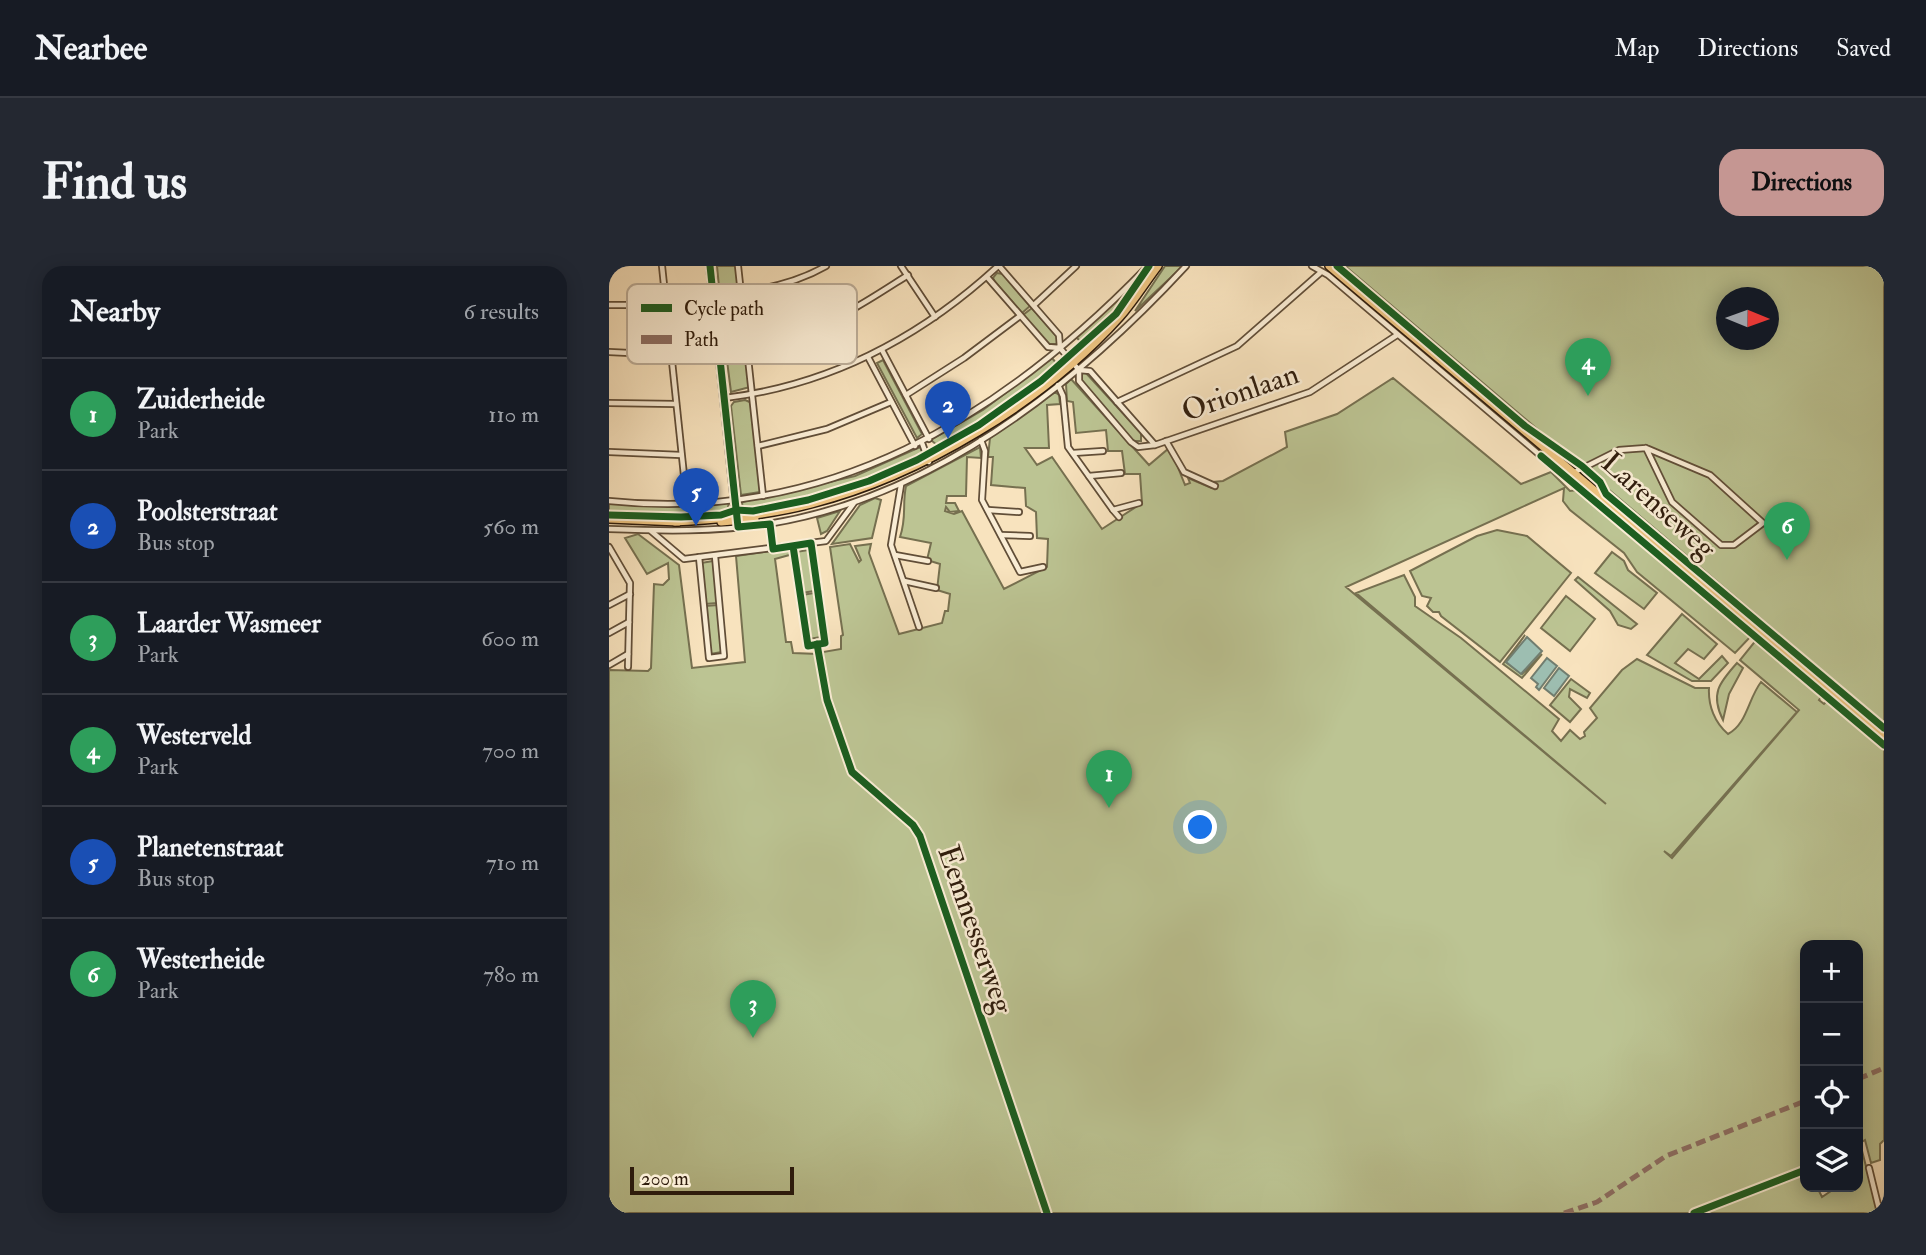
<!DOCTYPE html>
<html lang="en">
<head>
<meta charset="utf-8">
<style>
	:root { --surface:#171b24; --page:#242831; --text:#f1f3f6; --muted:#9ea1a6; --line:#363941; --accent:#c59692 }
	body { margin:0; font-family:"IM FELL Double Pica",serif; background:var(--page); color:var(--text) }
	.controls { position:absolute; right:21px; bottom:21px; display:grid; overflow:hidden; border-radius:14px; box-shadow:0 4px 18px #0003 }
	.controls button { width:63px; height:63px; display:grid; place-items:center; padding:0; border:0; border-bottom:2px solid var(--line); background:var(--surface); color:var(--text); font:35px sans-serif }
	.compass { position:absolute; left:1107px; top:21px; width:63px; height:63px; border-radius:50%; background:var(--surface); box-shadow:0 4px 18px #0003; rotate:91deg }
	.scale { position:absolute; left:21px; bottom:18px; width:164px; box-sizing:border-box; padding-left:7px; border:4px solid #2f1c0c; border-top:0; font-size:19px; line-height:24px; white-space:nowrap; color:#2f1c0c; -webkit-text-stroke:5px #faedd5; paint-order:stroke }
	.you { position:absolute; left:592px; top:562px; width:24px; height:24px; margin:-18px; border:5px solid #fff; border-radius:50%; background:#1a73e8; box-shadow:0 0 0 10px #1a73e833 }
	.badge { display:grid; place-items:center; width:46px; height:46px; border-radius:50%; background:var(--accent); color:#fff; font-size:23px; font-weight:700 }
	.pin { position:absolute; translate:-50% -58px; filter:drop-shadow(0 2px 4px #0008) }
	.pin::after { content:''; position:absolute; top:37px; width:24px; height:21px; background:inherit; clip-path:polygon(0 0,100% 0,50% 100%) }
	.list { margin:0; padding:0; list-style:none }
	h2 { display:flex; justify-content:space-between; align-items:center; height:91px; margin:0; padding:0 28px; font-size:30px }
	h2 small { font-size:23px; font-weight:400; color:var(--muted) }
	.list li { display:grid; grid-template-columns:46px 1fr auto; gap:21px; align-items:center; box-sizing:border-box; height:112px; padding:0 28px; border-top:2px solid var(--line) }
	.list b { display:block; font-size:26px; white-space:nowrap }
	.list p { margin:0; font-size:23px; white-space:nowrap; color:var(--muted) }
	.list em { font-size:23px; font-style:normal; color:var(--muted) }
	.icon { flex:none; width:38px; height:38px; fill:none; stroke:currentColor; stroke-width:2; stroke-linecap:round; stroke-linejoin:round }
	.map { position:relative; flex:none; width:1275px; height:947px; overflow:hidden; border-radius:21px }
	header { display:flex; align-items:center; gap:42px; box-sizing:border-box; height:98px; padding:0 35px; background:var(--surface); border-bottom:2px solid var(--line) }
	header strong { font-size:33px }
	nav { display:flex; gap:38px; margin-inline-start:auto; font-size:24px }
	.intro { display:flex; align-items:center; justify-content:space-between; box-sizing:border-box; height:168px; padding:0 42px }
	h1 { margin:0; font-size:49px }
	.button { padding:18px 32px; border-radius:21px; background:var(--accent); color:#111; font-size:24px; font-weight:700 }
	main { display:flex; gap:42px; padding:0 42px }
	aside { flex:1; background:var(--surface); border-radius:21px; box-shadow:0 4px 18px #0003 }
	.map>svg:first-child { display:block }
	.green { fill:#bcc493; stroke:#767050; stroke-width:2; fill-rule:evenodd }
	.water { fill:#9dbeb1; stroke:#717d6f; stroke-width:2 }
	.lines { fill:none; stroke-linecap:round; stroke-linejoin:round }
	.street-casing { stroke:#614e38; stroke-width:8 }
	.secondary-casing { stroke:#2f1c0c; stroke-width:10 }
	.primary-casing { stroke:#2f1c0c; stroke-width:10 }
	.street { stroke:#faedd5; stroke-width:4.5 }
	.secondary { stroke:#faedd5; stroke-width:6 }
	.primary { stroke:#ecc27f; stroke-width:7 }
	.quiet { stroke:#8d6e63; stroke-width:5; stroke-dasharray:10 5; stroke-linecap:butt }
	.cycleway-casing { stroke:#faedd5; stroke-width:11 }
	.cycleway { stroke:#1b5e20; stroke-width:7 }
	.labels { text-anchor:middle; stroke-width:5; stroke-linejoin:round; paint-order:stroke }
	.street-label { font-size:30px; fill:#2f1c0c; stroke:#faedd5 }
	.key { fill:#faedd5; stroke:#bdae99; stroke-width:2 }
	.key-label { font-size:19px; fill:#2f1c0c }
</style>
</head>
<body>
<header>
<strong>Nearbee</strong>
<nav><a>Map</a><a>Directions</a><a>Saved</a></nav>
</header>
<div class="intro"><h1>Find us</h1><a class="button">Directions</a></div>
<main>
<aside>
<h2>Nearby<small>6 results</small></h2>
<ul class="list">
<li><span class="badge" style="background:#2e9e5b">1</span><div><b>Zuiderheide</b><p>Park</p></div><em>110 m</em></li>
<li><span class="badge" style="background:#1a4fb4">2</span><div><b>Poolsterstraat</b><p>Bus stop</p></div><em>560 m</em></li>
<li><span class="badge" style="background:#2e9e5b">3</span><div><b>Laarder Wasmeer</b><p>Park</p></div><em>600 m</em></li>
<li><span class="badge" style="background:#2e9e5b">4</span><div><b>Westerveld</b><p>Park</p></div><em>700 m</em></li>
<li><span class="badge" style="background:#1a4fb4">5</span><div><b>Planetenstraat</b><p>Bus stop</p></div><em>710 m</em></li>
<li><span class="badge" style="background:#2e9e5b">6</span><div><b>Westerheide</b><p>Park</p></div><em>780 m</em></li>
</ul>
</aside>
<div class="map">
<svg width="1275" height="947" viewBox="0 0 1275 947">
	<rect width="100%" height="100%" fill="#f8e3be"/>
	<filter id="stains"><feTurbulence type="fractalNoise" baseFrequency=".00286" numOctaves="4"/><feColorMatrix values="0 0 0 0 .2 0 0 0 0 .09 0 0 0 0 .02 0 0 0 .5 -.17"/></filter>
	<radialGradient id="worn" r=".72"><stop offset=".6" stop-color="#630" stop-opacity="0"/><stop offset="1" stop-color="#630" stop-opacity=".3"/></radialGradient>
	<!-- green -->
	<g class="green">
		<polygon points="108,0 128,0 134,71 115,73"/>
		<polygon points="556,0 574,0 526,45"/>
		<path d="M736,0h539v457zM1118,32h42v42h-42z"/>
		<polygon points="388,7 394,8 421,40 413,47 386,16 384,12"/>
		<polygon points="529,13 531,15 506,48 474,78 467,71"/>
		<polygon points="423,42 448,71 448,78 439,78 414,49"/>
		<polygon points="136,85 141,121 122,126 117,87"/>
		<polygon points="443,92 448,98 443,105 388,146 330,181 322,174 374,144"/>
		<polygon points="274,94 313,168 308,172 268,97"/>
		<polygon points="476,106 532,167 532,175 524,175 471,115 471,108"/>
		<path d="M784,112l128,106 30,-12 19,19 8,-1 174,145 -17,18 -98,-81 -13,-19 -54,-43 -7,-9 1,-13 -218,99 260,217 -250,-211 48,-18 11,22v9l46,32 98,81 -7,12 9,10 9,-11 10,9 5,-3 -1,-4 13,-14 -7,-10 32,-38 15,-11 58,29h14c-1,18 6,35 19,46 19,-10 20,-35 33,-52l36,30 -126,144 -7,-5 8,7 127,-148 -59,-50 17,-21 66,55 -4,6 5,4 5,-5 55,47v394l-4,4v16l-9,3 -6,-23 -5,3 18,70h-1269v-543l39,1 3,-3 3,-84 9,1 6,-6 -1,-16 -21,11 -22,-36 13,-4 41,31 13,103 53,-6 -9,-106 56,-8 1,6 -18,5 11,83h5l2,11 25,1 2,12h4l-1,-14 18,-3v-13l2,-1 -13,-88 20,-3 9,18 2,-2 -6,-14 16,-2 -2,9 30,81 43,-11 3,-12h3l2,-17 -13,-4 3,-26 -13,-4 4,-17 -31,-6c7,-20 2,-33 6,-51l74,-39 1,11 -14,-1 -1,39h-19l-1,7h9l4,8 -9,1 -4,-5 -1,4 9,3 8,-3 42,78 43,-22 1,-28 -11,-1 -1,-26 -10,-6 -1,-18 -34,-3 2,-28h-5l2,-19 65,-46 4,3 1,9 -13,1 2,43h-24l12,17 15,-8 50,72 40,-26 -2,-29h-15l-3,-23h-14l-2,-21 -30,3 -3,-31 -6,-1 -1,-17 5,-5 78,86 19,-16 3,1 14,35 5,-2 -2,-5 24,10 4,-3 -4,-3 11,-1 64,-34 -2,-15 52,-18zM1196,679h53v242h-21l-15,10 -5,-10h-12z"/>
		<polygon points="136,134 143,137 151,226 132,229 122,140 125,136"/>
		<path d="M311,181l4,8c-57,28 -118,46 -181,55l-1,-8 113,-26z"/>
		<polygon points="266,232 272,234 263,272 223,278 251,239"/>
		<polygon points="0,237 73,240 120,237 118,245 112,248 0,246"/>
		<polygon points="231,245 218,265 212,268 208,252"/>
		<polygon points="888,264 918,270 962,307 891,396 832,350 830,346 824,346 818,340 822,332 813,330 801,305 868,270"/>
		<polygon points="199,284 205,325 193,327 187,286"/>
		<polygon points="1003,286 1015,295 1019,304 1048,327 1035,343 986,307"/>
		<polygon points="104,295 108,337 96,338 92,297"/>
		<polygon points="969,311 1028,358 1022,363 1009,359 1001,345 966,314"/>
		<polygon points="205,327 212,371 200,373 193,329"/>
		<polygon points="957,330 986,353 961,385 932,362"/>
		<polygon points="109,339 113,386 101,388 96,340"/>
		<polygon points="1073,348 1108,378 1095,393 1079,383 1066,397 1090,413 1113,390 1119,397 1102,415 1083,415 1038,389"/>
		<polygon points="916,369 897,396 913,408 933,388 913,412 894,398"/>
		<path d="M1128,397l6,5 -14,26 -6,26c-13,-26 -4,-37 14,-57z"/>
		<polygon points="962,413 981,427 978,432 961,423 960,431 972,443 961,456 941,439"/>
	</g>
	<!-- water -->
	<g class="water">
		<polygon points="918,371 933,385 912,408 897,396"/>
		<polygon points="938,392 948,400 930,424 927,421 929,418 922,412"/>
		<polygon points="950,402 960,410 945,430 935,422"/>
	</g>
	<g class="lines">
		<!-- street casing -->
		<g class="street-casing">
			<g id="street">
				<polyline points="53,0 78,238"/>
				<polyline points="129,0 154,230"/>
				<polyline points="292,0 326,51"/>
				<polyline points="703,0 719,9 932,190"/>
				<polyline points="378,11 439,81 451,82 450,69 390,0"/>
				<path d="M133,26c30,-4 58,-11 84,-26"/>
				<polyline points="0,39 56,39"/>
				<polyline points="425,39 467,0"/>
				<path d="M110,81c33,-5 66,-9 97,-21 33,-12 62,-32 92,-51"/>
				<polyline points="451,82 470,104"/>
				<polyline points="273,84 320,173"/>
				<polyline points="0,86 62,89"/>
				<polyline points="259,91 306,180"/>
				<polyline points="449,119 454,130 459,181 504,244 530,237"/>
				<polyline points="297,129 355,92 411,50"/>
				<path d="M116,132c104,-13 196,-61 273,-132"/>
				<polyline points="508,136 628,80 711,7"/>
				<polyline points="0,137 67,138"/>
				<polyline points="372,174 376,185 373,234 411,306 434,301"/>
				<polyline points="557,175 575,206 606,220"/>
				<polyline points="313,177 320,196"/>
				<polyline points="546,179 481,105 470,104 470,115 522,176 529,181 546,179 701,126 788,69"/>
				<polyline points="149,180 218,163 282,136"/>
				<polyline points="0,186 72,189"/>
				<polyline points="464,187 494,185"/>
				<polyline points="964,207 1010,184 1037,182 1063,236 1112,279 1125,279 1154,257 1101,209 1037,182"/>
				<polyline points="480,210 512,207"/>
				<polyline points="292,219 282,279 310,361"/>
				<path d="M0,235c219,23 392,-83 539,-235"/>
				<polyline points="379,244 410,246"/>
				<polyline points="504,244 510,251"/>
				<path d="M0,263c53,2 106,3 159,-5 166,-27 307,-138 418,-258"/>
				<polyline points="42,265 75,293 217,275 245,237"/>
				<polyline points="392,269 421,270"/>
				<polyline points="184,280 199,380 216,377 202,277"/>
				<polyline points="0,281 21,317 19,401"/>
				<polyline points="286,289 319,295"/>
				<polyline points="90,291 100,392 115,390 106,290"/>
				<polyline points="295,315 327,322"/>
				<polyline points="0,339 21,328"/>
				<polyline points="0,367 20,356"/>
				<polyline points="0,399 19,388"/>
				<polyline points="1260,902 1271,947"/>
			</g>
		</g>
		<!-- secondary casing -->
		<g class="secondary-casing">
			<polyline id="secondary" points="101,0 128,256"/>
		</g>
		<!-- primary casing -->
		<g class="primary-casing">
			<g id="primary">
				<polyline points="720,0 1275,469"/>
				<polyline points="0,253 69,256"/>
				<path d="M66,256c45,-3 92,-6 136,-18 110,-28 233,-102 309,-187 14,-16 25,-34 38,-51"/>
				<polyline points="112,256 146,253"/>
			</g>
		</g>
		<!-- street -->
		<use href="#street" class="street"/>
		<!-- secondary -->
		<use href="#secondary" class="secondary"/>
		<!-- primary -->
		<use href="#primary" class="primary"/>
		<!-- quiet -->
		<g class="quiet">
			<polyline points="1249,813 1275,802"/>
			<polyline points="955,947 988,936 1057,890 1196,835"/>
		</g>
		<!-- cycleway casing -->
		<g class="cycleway-casing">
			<g id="cycleway">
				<polyline points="101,0 129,261 161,258 164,283 202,277 216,377 199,380 184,280"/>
				<polyline points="728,0 916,160 973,200 991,216 997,228 1275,462"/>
				<polyline points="932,190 1275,479"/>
				<polyline points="0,249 72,251 112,249 127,244 144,245 199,234 260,215 308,194 370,159 432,115 507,48 540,0"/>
				<polyline points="208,378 218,434 243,506 304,559 311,570 438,947"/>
				<polyline points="1085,947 1196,904"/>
			</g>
		</g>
		<!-- cycleway -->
		<use href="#cycleway" class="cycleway"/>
	</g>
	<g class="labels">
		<!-- street labels -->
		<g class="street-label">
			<text transform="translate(631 126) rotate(-19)" y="10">Orionlaan</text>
			<text transform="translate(1050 239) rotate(42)" y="10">Larenseweg</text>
			<text transform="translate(367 663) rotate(71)" y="10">Eemnesserweg</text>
		</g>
	</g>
	<!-- legend -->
	<rect x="18" y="18" width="230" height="80" rx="10" class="key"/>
	<rect x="32" y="38" width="31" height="8" fill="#1b5e20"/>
	<rect x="32" y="69" width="31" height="9" fill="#8d6e63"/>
	<g class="key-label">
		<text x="75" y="49">Cycle path</text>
		<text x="75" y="80">Path</text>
	</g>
	<rect width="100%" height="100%" filter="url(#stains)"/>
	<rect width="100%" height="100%" fill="url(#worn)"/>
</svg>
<div class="controls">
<button>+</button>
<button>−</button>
<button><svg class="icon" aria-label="locate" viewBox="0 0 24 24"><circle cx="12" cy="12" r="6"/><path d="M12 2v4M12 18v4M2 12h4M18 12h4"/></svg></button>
<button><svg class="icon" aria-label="layers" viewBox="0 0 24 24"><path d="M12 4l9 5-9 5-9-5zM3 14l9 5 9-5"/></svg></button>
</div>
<svg class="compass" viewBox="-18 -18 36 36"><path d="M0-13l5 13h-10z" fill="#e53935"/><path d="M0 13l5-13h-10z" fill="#9ea1a6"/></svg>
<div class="scale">200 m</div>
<div class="you"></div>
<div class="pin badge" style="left:500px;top:542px;background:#2e9e5b">1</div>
<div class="pin badge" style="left:339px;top:173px;background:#1a4fb4">2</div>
<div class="pin badge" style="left:144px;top:772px;background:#2e9e5b">3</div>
<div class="pin badge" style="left:979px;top:130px;background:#2e9e5b">4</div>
<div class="pin badge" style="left:87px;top:260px;background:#1a4fb4">5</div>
<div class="pin badge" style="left:1178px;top:294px;background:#2e9e5b">6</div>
</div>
</main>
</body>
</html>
